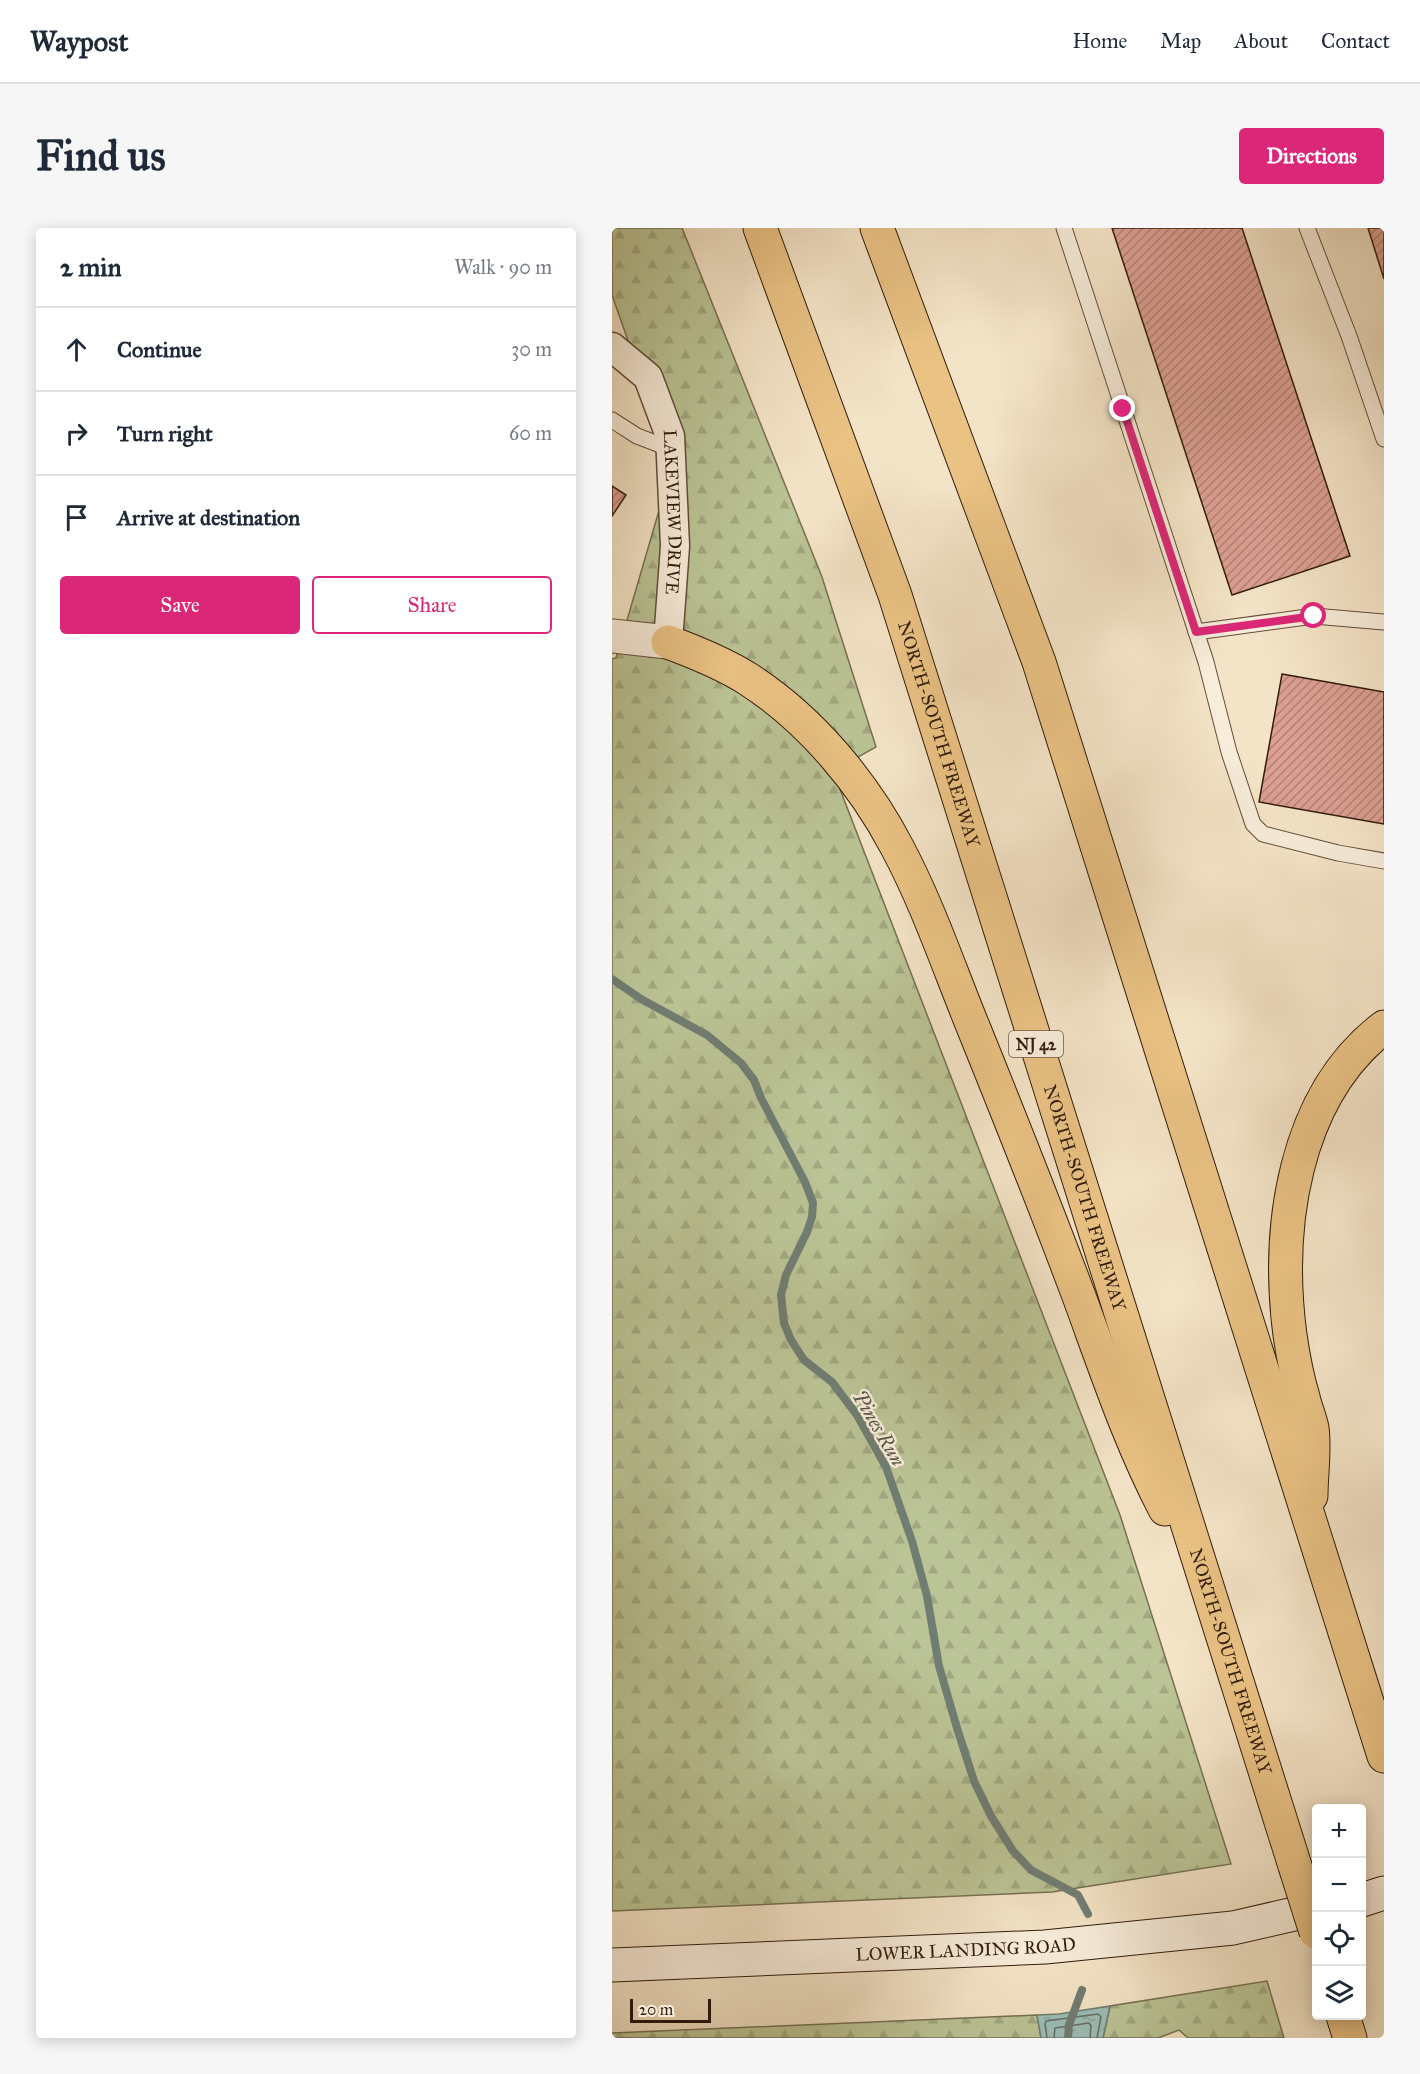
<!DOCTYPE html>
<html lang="en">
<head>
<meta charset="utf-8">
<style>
	:root { --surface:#fff; --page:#f6f6f7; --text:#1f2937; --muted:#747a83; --line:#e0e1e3; --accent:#db2777 }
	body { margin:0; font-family:"IM FELL Great Primer",serif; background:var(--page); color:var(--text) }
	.controls { position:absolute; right:18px; bottom:18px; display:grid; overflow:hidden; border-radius:6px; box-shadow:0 3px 15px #0003 }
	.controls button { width:54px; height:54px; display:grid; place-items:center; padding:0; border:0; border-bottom:2px solid var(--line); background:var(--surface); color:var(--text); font:30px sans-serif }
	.scale { position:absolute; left:18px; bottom:15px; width:81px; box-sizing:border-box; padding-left:6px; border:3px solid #311c0c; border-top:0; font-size:16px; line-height:21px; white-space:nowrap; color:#311c0c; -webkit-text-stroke:4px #f8eddb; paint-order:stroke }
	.stop { position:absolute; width:18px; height:18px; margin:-14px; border:4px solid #db2777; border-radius:50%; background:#fff }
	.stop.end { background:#db2777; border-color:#fff; box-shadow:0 2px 6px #0008 }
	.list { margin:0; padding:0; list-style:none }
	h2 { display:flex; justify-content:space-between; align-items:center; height:78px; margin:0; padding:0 24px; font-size:26px }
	h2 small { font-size:20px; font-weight:400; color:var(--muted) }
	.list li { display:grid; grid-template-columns:39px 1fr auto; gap:18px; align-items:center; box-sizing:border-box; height:84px; padding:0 24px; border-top:2px solid var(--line) }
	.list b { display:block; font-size:22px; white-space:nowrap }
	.list em { font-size:20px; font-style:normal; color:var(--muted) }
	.actions { display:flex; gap:12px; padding:18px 24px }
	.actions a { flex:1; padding:14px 0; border:2px solid var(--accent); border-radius:6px; text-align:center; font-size:21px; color:var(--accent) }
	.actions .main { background:var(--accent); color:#fff }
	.icon { flex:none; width:33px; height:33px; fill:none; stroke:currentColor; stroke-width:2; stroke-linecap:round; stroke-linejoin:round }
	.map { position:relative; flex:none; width:772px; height:1810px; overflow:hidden; border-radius:6px }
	header { display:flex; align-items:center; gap:36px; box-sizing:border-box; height:84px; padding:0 30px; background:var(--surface); border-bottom:2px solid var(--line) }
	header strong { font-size:28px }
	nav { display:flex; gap:33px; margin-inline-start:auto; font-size:21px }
	.intro { display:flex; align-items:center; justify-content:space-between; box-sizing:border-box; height:144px; padding:0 36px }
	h1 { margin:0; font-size:42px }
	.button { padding:15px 27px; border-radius:6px; background:var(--accent); color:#fff; font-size:21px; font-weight:700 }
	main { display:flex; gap:36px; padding:0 36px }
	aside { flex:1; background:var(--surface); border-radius:6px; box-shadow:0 3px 15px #0003 }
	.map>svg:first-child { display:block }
	.forest { fill:url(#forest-firs); stroke:#767051; stroke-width:1.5 }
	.water { fill:url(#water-ripples); stroke:#717d73; stroke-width:1.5 }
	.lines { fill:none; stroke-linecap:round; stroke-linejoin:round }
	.shore { stroke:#666d62; stroke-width:1.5 }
	.stream { stroke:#717d73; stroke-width:8 }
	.building { fill:url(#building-hatch); stroke:#311c0c; stroke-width:1.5 }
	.service-casing { stroke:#624e3b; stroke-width:17 }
	.minor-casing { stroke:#624e3b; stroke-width:31 }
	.tertiary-casing { stroke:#624e3b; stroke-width:35 }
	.secondary-casing { stroke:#311c0c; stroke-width:35 }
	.motorway-casing { stroke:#311c0c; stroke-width:35 }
	.service { stroke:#f8eddb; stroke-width:15 }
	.minor { stroke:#f8eddb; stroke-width:28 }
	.tertiary { stroke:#f8eddb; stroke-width:33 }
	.secondary { stroke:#f8eddb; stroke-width:33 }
	.motorway { stroke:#eac284; stroke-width:33 }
	.motorway-bridge-casing { stroke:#311c0c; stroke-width:35; stroke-linecap:butt }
	.motorway-bridge { stroke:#eac284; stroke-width:33 }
	.route { stroke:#db2777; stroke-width:8 }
	.labels { text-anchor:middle; stroke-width:5; stroke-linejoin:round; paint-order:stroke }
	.shield { fill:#f8eddb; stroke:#6d5b4a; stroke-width:1.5 }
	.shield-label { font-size:16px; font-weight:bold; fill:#311c0c }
	.street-label { font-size:18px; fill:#311c0c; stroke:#f8eddb }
	.water-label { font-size:20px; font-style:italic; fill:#565548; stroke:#f8eddb }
</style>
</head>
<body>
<header>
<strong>Waypost</strong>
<nav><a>Home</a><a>Map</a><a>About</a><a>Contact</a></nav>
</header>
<div class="intro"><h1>Find us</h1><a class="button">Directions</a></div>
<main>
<aside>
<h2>2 min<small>Walk · 90 m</small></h2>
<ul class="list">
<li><svg class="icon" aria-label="ahead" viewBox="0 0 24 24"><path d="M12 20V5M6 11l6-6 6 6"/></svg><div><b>Continue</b></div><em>30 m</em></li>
<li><svg class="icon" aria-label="right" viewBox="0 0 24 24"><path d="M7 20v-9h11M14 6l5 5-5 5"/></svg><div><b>Turn right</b></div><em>60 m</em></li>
<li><svg class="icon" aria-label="arrive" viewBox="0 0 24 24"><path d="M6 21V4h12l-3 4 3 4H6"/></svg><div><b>Arrive at destination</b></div></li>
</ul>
<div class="actions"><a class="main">Save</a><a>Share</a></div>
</aside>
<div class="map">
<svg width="772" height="1810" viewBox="0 0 772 1810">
	<defs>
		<pattern id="forest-firs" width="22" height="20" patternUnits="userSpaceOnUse" patternTransform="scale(1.5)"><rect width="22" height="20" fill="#bbc496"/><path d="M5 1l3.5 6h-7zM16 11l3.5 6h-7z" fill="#a1a880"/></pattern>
		<pattern id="water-ripples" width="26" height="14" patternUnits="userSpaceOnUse" patternTransform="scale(1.5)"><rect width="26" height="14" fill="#9cbeb8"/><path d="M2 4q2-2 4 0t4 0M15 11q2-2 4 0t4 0" fill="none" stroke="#87a39d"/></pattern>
		<pattern id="building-hatch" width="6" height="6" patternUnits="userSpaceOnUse" patternTransform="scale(1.5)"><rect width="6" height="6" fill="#dc9f92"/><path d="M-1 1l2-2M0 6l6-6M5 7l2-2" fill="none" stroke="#b38176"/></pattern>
	</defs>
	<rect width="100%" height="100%" fill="#f4e4c7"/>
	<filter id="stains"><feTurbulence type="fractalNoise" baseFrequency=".00333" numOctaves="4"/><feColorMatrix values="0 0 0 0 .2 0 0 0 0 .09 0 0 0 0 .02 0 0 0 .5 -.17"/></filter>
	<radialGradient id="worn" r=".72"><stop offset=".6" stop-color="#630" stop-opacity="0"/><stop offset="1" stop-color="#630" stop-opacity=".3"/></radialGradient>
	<!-- forest -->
	<g class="forest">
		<polygon points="0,0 70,0 210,349 264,519 221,543 508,1287 619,1636 440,1664 0,1683 0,431 4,430 60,238 0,67"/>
		<polygon points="655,1753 672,1810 576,1810 567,1802 546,1810 491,1810 498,1778"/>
		<polygon points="425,1787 429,1810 0,1810 0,1805"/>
	</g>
	<!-- water -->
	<polygon class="water" points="498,1778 491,1810 429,1810 425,1787 447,1786"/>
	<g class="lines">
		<!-- shore -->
		<g class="shore">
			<polyline points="435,1810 433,1796 434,1793 486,1786 489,1789 485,1810"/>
			<polyline points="442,1810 443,1800 477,1795 479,1798 478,1810"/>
		</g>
		<!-- stream -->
		<g class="stream">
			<polyline points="0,751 29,771 95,807 129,835 142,852 149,870 193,954 201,975 200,989 195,1004 174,1047 169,1067 172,1095 179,1112 192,1132 220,1154 245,1187 274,1239 300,1313 315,1368 327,1438 345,1500 362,1553 379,1588 401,1623 419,1642 466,1667 476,1686"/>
			<polyline points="456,1810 457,1797 470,1762"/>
		</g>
	</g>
	<!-- building -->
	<g class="building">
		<polygon points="500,0 630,0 738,328 620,367"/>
		<polygon points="756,0 772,0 772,51"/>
		<polygon points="0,258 14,267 0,288"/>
		<polygon points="670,446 772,464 772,596 647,574"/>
	</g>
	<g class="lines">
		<!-- service casing -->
		<g class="service-casing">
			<g id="service">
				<polyline points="452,0 594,434 617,524 641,596 651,606 726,625 772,633"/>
				<polyline points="695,0 737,108 772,211"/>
				<polyline points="0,192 25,208 59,221"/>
				<polyline points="584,404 702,388 772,394"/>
			</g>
		</g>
		<!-- minor casing -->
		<g class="minor-casing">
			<g id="minor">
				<path id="s1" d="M0,119l36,30 22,59 5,110 -7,96"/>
			</g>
		</g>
		<!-- tertiary casing -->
		<g class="tertiary-casing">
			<polyline id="tertiary" points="0,408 56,414"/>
		</g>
		<!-- secondary casing -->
		<g class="secondary-casing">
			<g id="secondary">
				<polyline points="750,1672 772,1665"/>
				<path id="s2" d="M0,1737l433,-18 188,-19 83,-19"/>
			</g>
		</g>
		<!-- motorway casing -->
		<g class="motorway-casing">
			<g id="motorway">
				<path id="s3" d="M148,0l135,367 400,1271"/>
				<polyline points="265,0 427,434 772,1528"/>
				<path d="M56,414c27,10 55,21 80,37 62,40 115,103 149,168 31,58 52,121 77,182 36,89 72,179 106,270 26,71 50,143 85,210"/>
				<path d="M699,1268c0,-21 4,-48 1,-68 -2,-10 -7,-21 -9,-31 -6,-20 -10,-41 -13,-62 -14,-106 3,-238 94,-308"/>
				<polyline points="731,1788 738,1810"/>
			</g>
		</g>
		<!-- service -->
		<use href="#service" class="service"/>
		<!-- minor -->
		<use href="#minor" class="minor"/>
		<!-- tertiary -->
		<use href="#tertiary" class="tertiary"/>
		<!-- secondary -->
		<use href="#secondary" class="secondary"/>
		<!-- motorway -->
		<use href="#motorway" class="motorway"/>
		<!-- motorway-bridge casing -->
		<g class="motorway-bridge-casing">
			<polyline id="motorway-bridge" points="683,1638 704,1704"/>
		</g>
		<!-- motorway-bridge -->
		<use href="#motorway-bridge" class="motorway-bridge"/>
	</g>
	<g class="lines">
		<!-- route -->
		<polyline class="route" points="511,181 584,404 702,388"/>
	</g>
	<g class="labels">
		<!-- shield labels -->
		<rect class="shield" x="397" y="803" width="54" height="26" rx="4.5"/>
		<g class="shield-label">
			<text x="424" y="822">NJ 42</text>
		</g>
		<!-- street labels -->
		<g class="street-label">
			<text dy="6" stroke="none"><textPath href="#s1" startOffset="186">LAKEVIEW DRIVE</textPath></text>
			<text dy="6" stroke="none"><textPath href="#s3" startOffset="537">NORTH-SOUTH FREEWAY</textPath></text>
			<text dy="6" stroke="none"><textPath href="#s3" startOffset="1023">NORTH-SOUTH FREEWAY</textPath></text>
			<text dy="6" stroke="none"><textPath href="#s3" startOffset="1509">NORTH-SOUTH FREEWAY</textPath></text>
			<text dy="6" stroke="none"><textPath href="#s2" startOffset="354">LOWER LANDING ROAD</textPath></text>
		</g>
		<!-- water labels -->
		<g class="water-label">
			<text transform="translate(267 1200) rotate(60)" y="7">Pines Run</text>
		</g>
	</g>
	<rect width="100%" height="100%" filter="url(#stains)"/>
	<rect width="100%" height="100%" fill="url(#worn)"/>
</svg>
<div class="controls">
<button>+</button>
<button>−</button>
<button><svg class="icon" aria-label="locate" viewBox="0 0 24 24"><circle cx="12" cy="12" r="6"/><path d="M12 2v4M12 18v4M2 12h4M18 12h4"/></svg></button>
<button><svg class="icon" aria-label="layers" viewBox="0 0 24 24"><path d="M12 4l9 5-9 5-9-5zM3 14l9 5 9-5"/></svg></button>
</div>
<div class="scale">20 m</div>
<div class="stop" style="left:702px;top:388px"></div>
<div class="stop end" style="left:511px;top:181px"></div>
</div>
</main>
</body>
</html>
